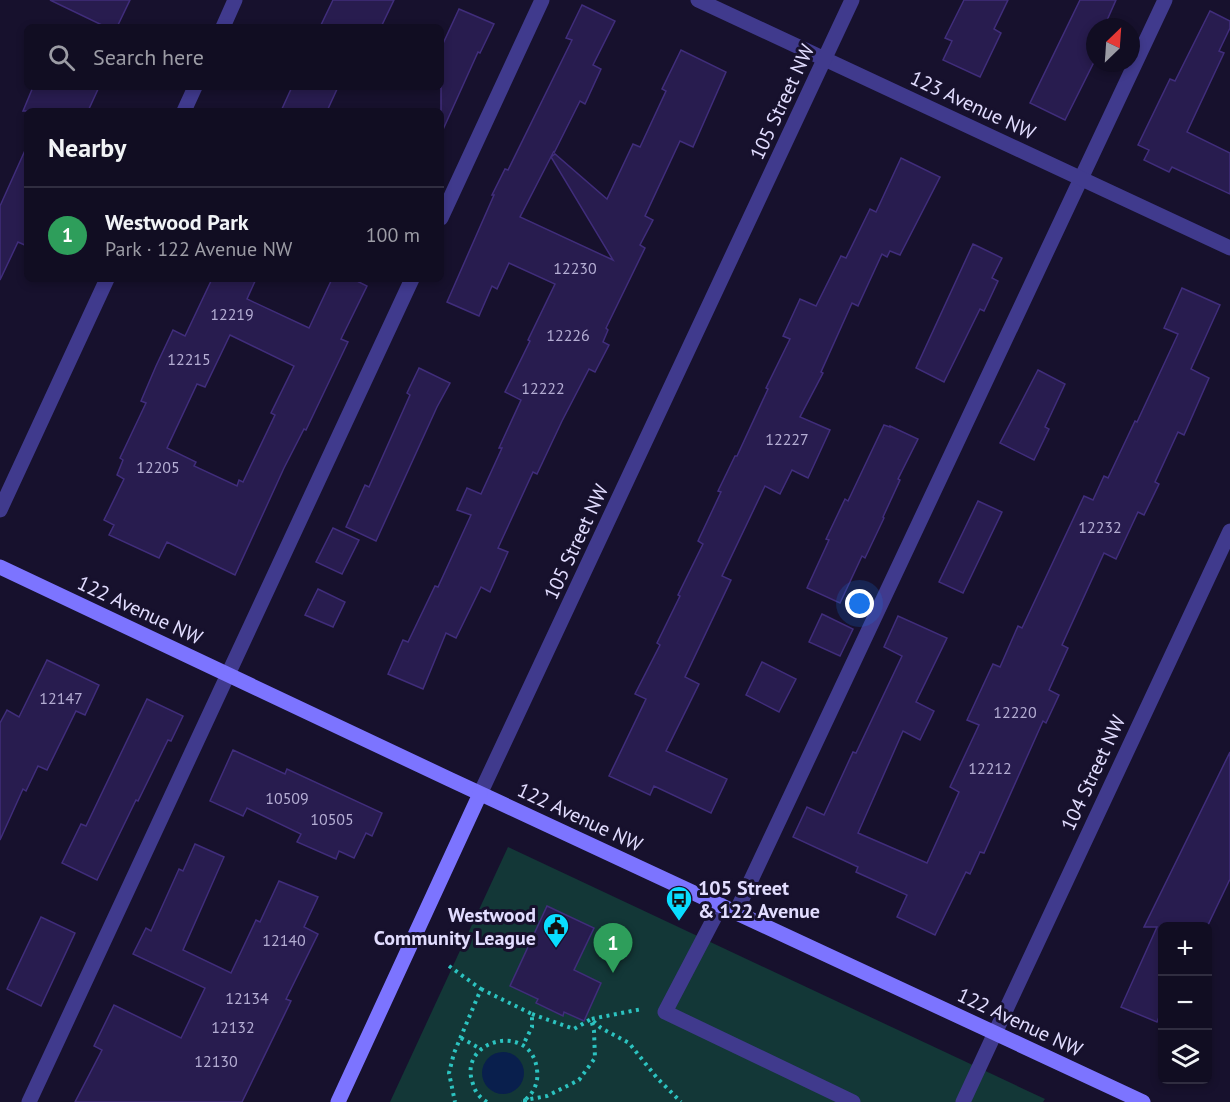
<!DOCTYPE html>
<html lang="en">
<head>
<meta charset="utf-8">
<style>
	:root { --surface:#110d22; --page:#1a162a; --text:#f1f3f6; --muted:#9c9ca5; --line:#302d40; --accent:#09ddff }
	body { margin:0; font-family:"PT Sans",sans-serif; background:var(--page); color:var(--text) }
	.controls { position:absolute; right:18px; bottom:18px; display:grid; overflow:hidden; border-radius:9px; box-shadow:0 3px 9px #0003 }
	.controls button { width:54px; height:54px; display:grid; place-items:center; padding:0; border:0; border-bottom:2px solid var(--line); background:var(--surface); color:var(--text); font:30px sans-serif }
	.compass { position:absolute; left:1086px; top:18px; width:54px; height:54px; border-radius:50%; background:var(--surface); box-shadow:0 3px 9px #0003; rotate:25deg }
	.you { position:absolute; left:860px; top:604px; width:21px; height:21px; margin:-15px; border:4px solid #fff; border-radius:50%; background:#1a73e8; box-shadow:0 0 0 9px #1a73e833 }
	.badge { display:grid; place-items:center; width:39px; height:39px; border-radius:50%; background:var(--accent); color:#fff; font-size:20px; font-weight:700 }
	.pin { position:absolute; translate:-50% -50px; filter:drop-shadow(0 2px 3px #0008) }
	.pin::after { content:''; position:absolute; top:32px; width:21px; height:18px; background:inherit; clip-path:polygon(0 0,100% 0,50% 100%) }
	.list { margin:0; padding:0; list-style:none }
	h2 { display:flex; justify-content:space-between; align-items:center; height:78px; margin:0; padding:0 24px; font-size:26px }
	h2 small { font-size:20px; font-weight:400; color:var(--muted) }
	.list li { display:grid; grid-template-columns:39px 1fr auto; gap:18px; align-items:center; box-sizing:border-box; height:96px; padding:0 24px; border-top:2px solid var(--line) }
	.list b { display:block; font-size:22px; white-space:nowrap }
	.list p { margin:0; font-size:20px; white-space:nowrap; color:var(--muted) }
	.list em { font-size:20px; font-style:normal; color:var(--muted) }
	.icon { flex:none; width:33px; height:33px; fill:none; stroke:currentColor; stroke-width:2; stroke-linecap:round; stroke-linejoin:round }
	.map { position:relative; flex:none; width:1230px; height:1102px; overflow:hidden }
	.search { position:absolute; background:var(--surface); box-shadow:0 3px 9px #0003; left:24px; top:24px; width:420px; height:66px; display:flex; align-items:center; gap:15px; box-sizing:border-box; padding:0 21px; border-radius:9px; color:var(--muted); font-size:22px }
	.panel { position:absolute; background:var(--surface); box-shadow:0 3px 9px #0003; left:24px; top:108px; width:420px; height:174px; border-radius:9px }
	.map>svg:first-child { display:block }
	.green { fill:#133737 }
	.water { fill:#091f4d }
	.building { fill:#281c4f; stroke:#402d7b; stroke-width:1.5; fill-rule:evenodd }
	.lines { fill:none; stroke-linecap:round; stroke-linejoin:round }
	.path { stroke:#2cc3c0; stroke-width:4; stroke-dasharray:3 4.5; stroke-linecap:butt }
	.lane { stroke:#403a8d; stroke-width:15 }
	.street { stroke:#403a8d; stroke-width:15 }
	.secondary { stroke:#7c74ff; stroke-width:15 }
	.labels { text-anchor:middle; stroke-width:6; stroke-linejoin:round; paint-order:stroke }
	.number-label { font-size:16px; fill:#b4add3 }
	.street-label { font-size:20px; fill:#e2ddff; stroke:#17112d }
	.poi-label { font-size:20px; font-weight:bold; fill:#e2ddff; stroke:#17112d; text-anchor:start }
</style>
</head>
<body>
<div class="map">
<svg width="1230" height="1102" viewBox="0 0 1230 1102">
	<rect width="100%" height="100%" fill="#17112d"/>
	<!-- green -->
	<polygon class="green" points="508,847 1045,1099 1043,1102 390,1102"/>
	<!-- water -->
	<circle class="water" cx="503" cy="1073" r="21"/>
	<!-- building -->
	<g class="building">
		<polygon points="50,0 130,0 117,27 106,27"/>
		<polygon points="333,0 394,0 381,27 320,27"/>
		<polygon points="964,0 1008,0 994,29 1001,33 980,77 943,60 952,41 945,38"/>
		<polygon points="1080,0 1116,0 1104,27 1095,27 1095,60 1065,120 1030,103"/>
		<polygon points="582,5 615,21 593,65 601,69 585,104 580,101 554,153 554,151 520,217 613,260 551,157 555,154 607,199 633,144 640,147 666,91 662,89 681,50 726,72 693,147 680,141 645,216 653,220 640,245 645,248 606,328 608,330 603,342 609,345 595,372 589,369 562,421 537,474 533,472 498,548 508,552 490,592 481,587 456,638 446,633 423,689 388,674 403,640 408,642 435,586 438,587 471,515 457,510 467,488 481,494 502,448 499,448 521,400 505,392 530,341 528,340 555,284 509,263 497,289 492,286 479,316 447,302 494,195 492,195 505,169 508,170 572,40 566,38"/>
		<polygon points="459,9 494,24 480,53 478,52 441,134 441,48"/>
		<polygon points="1210,11 1230,21 1230,28 1219,51 1224,53 1187,132 1230,153 1230,194 1172,167 1169,172 1144,160 1149,150 1138,145 1170,79 1175,81"/>
		<polygon points="33,87 99,87 88,111 23,111"/>
		<polygon points="292,87 338,87 327,111 281,111"/>
		<polygon points="27,146 27,246 18,242 0,280 0,206"/>
		<polygon points="901,158 940,177 900,255 890,251 887,257 882,254 858,306 852,303 821,372 823,373 800,417 830,430 808,478 792,470 780,494 765,486 722,576 731,580 685,677 699,684 666,751 727,779 711,813 654,786 650,795 609,776 646,699 635,694 660,645 657,643 680,596 678,595 703,544 698,541 721,492 718,491 735,456 737,456 768,389 766,388 790,339 783,336 800,299 816,306 841,256 846,258 870,209 876,212"/>
		<polygon points="973,244 1002,258 992,278 998,281 984,311 980,309 944,382 916,368"/>
		<path d="M212,279h44l-9,20 62,29 23,-49h21l14,7 -26,53 7,3 -42,88 -2,-1 -20,39 -49,107 -68,-33 -8,16 -50,-23 5,-10 -10,-5 20,-41 -7,-4 6,-15 -3,-2 26,-55 -5,-2 15,-35 17,-36 12,6zM230,335l64,31 -23,47 4,2 -32,67 -4,-2 -2,6 -43,-20 2,-4 -29,-14 30,-64 8,3z"/>
		<polygon points="1182,288 1220,305 1191,369 1209,378 1184,435 1178,432 1155,482 1159,484 1144,515 1138,512 1116,559 1104,553 1062,645 1068,648 1049,690 1059,695 1046,723 1043,721 984,853 980,852 970,874 966,872 935,935 897,917 907,895 856,872 858,867 793,837 807,807 824,815 853,752 856,753 902,656 884,647 898,616 947,638 916,702 934,711 920,740 903,731 858,833 927,863 959,792 950,787 979,725 967,720 993,664 1000,667 1018,626 1022,628 1084,496 1093,500 1104,476 1108,478 1135,421 1137,422 1178,334 1164,328"/>
		<polygon points="419,368 450,383 437,407 376,541 346,527 365,485 369,487 410,395 407,393"/>
		<polygon points="1038,370 1065,384 1045,427 1049,429 1034,460 1000,443"/>
		<polygon points="884,425 890,427 890,426 918,439 898,479 900,480 883,517 884,518 865,558 862,556 840,603 807,588 829,540 826,539 845,499 848,501"/>
		<polygon points="978,501 1002,512 963,593 939,582"/>
		<polygon points="333,528 359,540 342,574 316,562"/>
		<polygon points="318,589 345,602 333,627 305,615"/>
		<polygon points="822,614 853,629 840,656 809,642"/>
		<polygon points="47,660 99,685 85,715 76,711 47,770 38,766 26,791 23,789 0,840 0,723 7,710 19,717"/>
		<polygon points="762,662 796,679 779,712 746,695"/>
		<polygon points="147,699 183,716 171,741 168,740 138,801 136,800 97,880 62,863 81,824 86,826"/>
		<polygon points="233,750 285,774 287,769 382,813 372,836 366,833 354,858 339,851 336,859 297,842 301,834 247,808 243,816 210,801"/>
		<polygon points="1230,752 1230,879 1207,927 1162,927 1162,1009 1157,1022 1121,1007 1157,927 1144,927"/>
		<polygon points="195,844 224,857 183,950 231,973 256,920 260,922 279,881 318,897 304,927 318,934 286,999 291,1001 242,1102 75,1102 102,1050 94,1046 114,1005 181,1038 205,988 133,954 146,928 151,931 179,869 183,871"/>
		<polygon points="547,906 594,928 574,970 601,983 584,1021 564,1012 563,1016 536,1003 538,999 510,986"/>
		<polygon points="41,917 75,933 41,1006 7,989"/>
	</g>
	<g class="lines">
		<!-- path -->
		<g class="path">
			<polyline points="449,966 481,989 454,1053 449,1073 455,1102"/>
			<polyline points="481,989 532,1014 532,1027 523,1045"/>
			<polyline points="532,1014 574,1029 591,1019 601,1028 629,1043 657,1078 681,1102"/>
			<polyline points="461,1038 481,1049"/>
			<path d="M487,1102c-7,-4 -12,-10 -14,-18 -17,-45 59,-63 64,-14 2,13 -4,25 -15,32"/>
			<polyline points="525,1102 525,1100 547,1096 579,1080 595,1058 594,1031 591,1019 642,1009"/>
		</g>
		<!-- lane -->
		<g class="lane">
			<polyline points="441,218 542,0"/>
			<polyline points="721,905 665,1012 853,1102"/>
			<polyline points="736,912 1165,0"/>
			<polyline points="29,1102 412,279"/>
			<polyline points="963,1102 995,1033"/>
		</g>
		<!-- street -->
		<g class="street">
			<polyline points="698,0 1230,248"/>
			<polyline points="223,27 235,0"/>
			<polyline points="184,111 195,87"/>
			<polyline points="0,510 107,279"/>
			<polyline points="480,794 852,0"/>
			<polyline points="995,1033 1230,531"/>
		</g>
		<!-- secondary -->
		<g class="secondary">
			<polyline points="0,567 449,779 1143,1102"/>
			<polyline points="338,1102 480,794"/>
		</g>
	</g>
	<!-- icons -->
	<defs>
		<g id="bus-pin" transform="scale(1.35)"><path d="M0 17L-7.5 6A9.5 9.5 0 1 1 7.5 6Z" fill="#09ddff" stroke="#17112d"/><path d="M-5-6H5V4H4V6H2V4H-2V6H-4V4H-5ZM-3.5-4V0h7V-4ZM-3.5 1.2v1.5H-2V1.2ZM2 1.2v1.5H3.5V1.2Z" fill="#111"/></g>
		<g id="civic-pin" transform="scale(1.35)"><path d="M0 17L-7.5 6A9.5 9.5 0 1 1 7.5 6Z" fill="#09ddff" stroke="#17112d"/><path d="M-.6-6.5H3V-4.5H.6V-3L4-1V1h2V6H-6V1h2V-1L-.6-3ZM-1.2 2.5V6h2.4V2.5Z" fill="#111"/></g>
	</defs>
	<g fill-rule="evenodd">
		<use href="#bus-pin" x="679" y="899"/>
		<use href="#civic-pin" x="556" y="926"/>
	</g>
	<g class="labels">
		<!-- number labels -->
		<g class="number-label">
			<text x="575" y="274">12230</text>
			<text x="232" y="320">12219</text>
			<text x="568" y="341">12226</text>
			<text x="189" y="365">12215</text>
			<text x="543" y="394">12222</text>
			<text x="787" y="445">12227</text>
			<text x="158" y="473">12205</text>
			<text x="1100" y="533">12232</text>
			<text x="61" y="704">12147</text>
			<text x="1015" y="718">12220</text>
			<text x="990" y="774">12212</text>
			<text x="287" y="804">10509</text>
			<text x="332" y="825">10505</text>
			<text x="284" y="946">12140</text>
			<text x="247" y="1004">12134</text>
			<text x="233" y="1033">12132</text>
			<text x="216" y="1067">12130</text>
		</g>
		<!-- street labels -->
		<g class="street-label">
			<text transform="translate(782 102) rotate(-65)" y="7">105 Street NW</text>
			<text transform="translate(973 105) rotate(25)" y="7">123 Avenue NW</text>
			<text transform="translate(576 542) rotate(-65)" y="7">105 Street NW</text>
			<text transform="translate(140 610) rotate(25)" y="7">122 Avenue NW</text>
			<text transform="translate(1093 773) rotate(-65)" y="7">104 Street NW</text>
			<text transform="translate(580 817) rotate(25)" y="7">122 Avenue NW</text>
			<text transform="translate(1020 1022) rotate(25)" y="7">122 Avenue NW</text>
		</g>
		<!-- poi labels -->
		<g class="poi-label">
			<text x="698" y="895">105 Street<tspan x="698" dy="23">&amp; 122 Avenue</tspan></text>
			<text x="536" y="922" text-anchor="end">Westwood<tspan x="536" dy="23">Community League</tspan></text>
		</g>
	</g>
</svg>
<div class="controls">
<button>+</button>
<button>−</button>
<button><svg class="icon" aria-label="layers" viewBox="0 0 24 24"><path d="M12 4l9 5-9 5-9-5zM3 14l9 5 9-5"/></svg></button>
</div>
<svg class="compass" viewBox="-18 -18 36 36"><path d="M0-13l5 13h-10z" fill="#e53935"/><path d="M0 13l5-13h-10z" fill="#9c9ca5"/></svg>
<div class="you"></div>
<div class="pin badge" style="left:613px;top:973px;background:#2e9e5b">1</div>
<div class="search"><svg class="icon" aria-label="search" viewBox="0 0 24 24"><circle cx="10" cy="10" r="6"/><path d="M15 15l6 6"/></svg>Search here</div>
<section class="panel">
<h2>Nearby<small></small></h2>
<ul class="list">
<li><span class="badge" style="background:#2e9e5b">1</span><div><b>Westwood Park</b><p>Park · 122 Avenue NW</p></div><em>100 m</em></li>
</ul>
</section>
</div>
</body>
</html>
